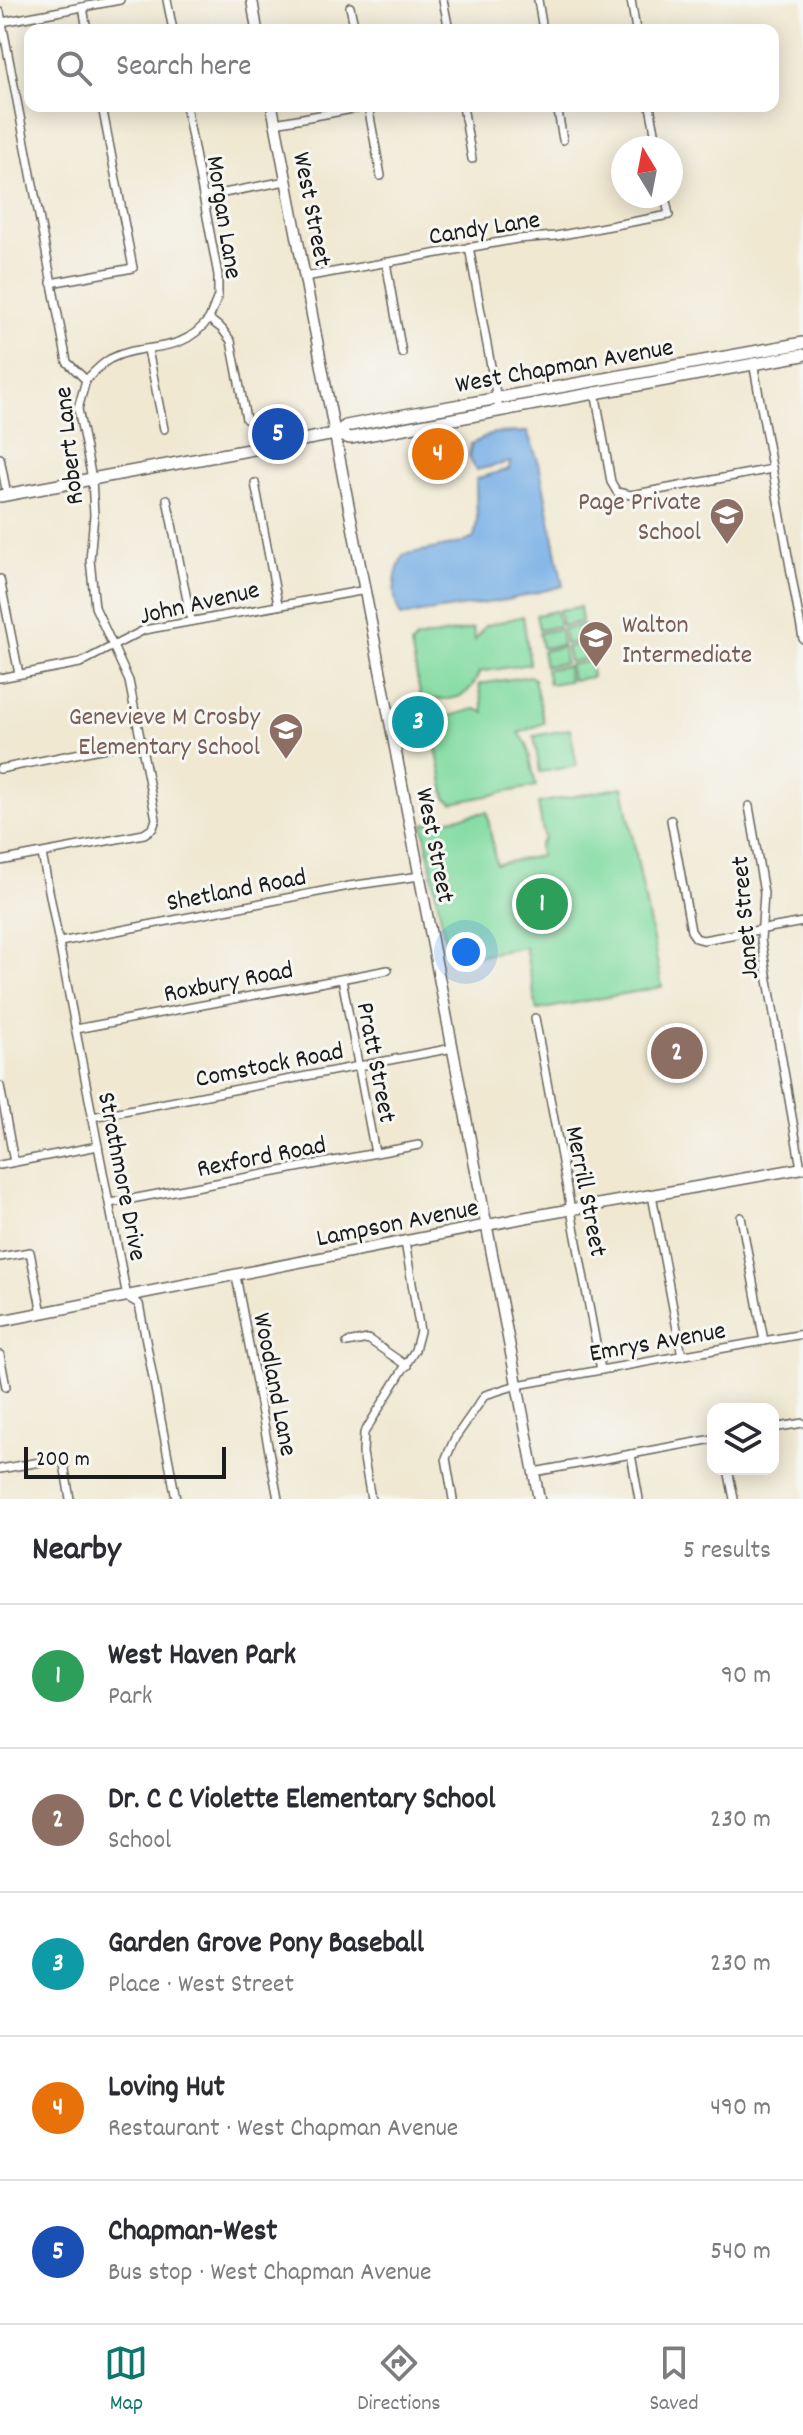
<!DOCTYPE html>
<html lang="en">
<head>
<meta charset="utf-8">
<style>
	:root { --surface:#fff; --page:#f7f7f7; --text:#2b2b33; --muted:#7c7c81; --line:#e1e1e2; --accent:#0f766e }
	body { margin:0; font-family:Dekko,sans-serif; background:var(--page); color:var(--text) }
	.controls { position:absolute; right:24px; bottom:24px; display:grid; overflow:hidden; border-radius:16px; box-shadow:0 4px 20px #0003 }
	.controls button { width:72px; height:72px; display:grid; place-items:center; padding:0; border:0; border-bottom:2px solid var(--line); background:var(--surface); color:var(--text); font:40px sans-serif }
	.compass { position:absolute; left:611px; top:136px; width:72px; height:72px; border-radius:50%; background:var(--surface); box-shadow:0 4px 20px #0003; rotate:350deg }
	.scale { position:absolute; left:24px; bottom:20px; width:202px; box-sizing:border-box; padding-left:8px; border:4px solid #1c1c1c; border-top:0; font-size:22px; line-height:28px; white-space:nowrap; color:#1c1c1c; -webkit-text-stroke:6px #f6f6f2; paint-order:stroke }
	.you { position:absolute; left:466px; top:952px; width:28px; height:28px; margin:-20px; border:6px solid #fff; border-radius:50%; background:#1a73e8; box-shadow:0 0 0 12px #1a73e833 }
	.badge { display:grid; place-items:center; width:52px; height:52px; border-radius:50%; background:var(--accent); color:#fff; font-size:26px; font-weight:700 }
	.pin { position:absolute; translate:-50% -50%; border:4px solid #fff; box-shadow:0 2px 8px #0006 }
	.list { margin:0; padding:0; list-style:none }
	h2 { display:flex; justify-content:space-between; align-items:center; height:104px; margin:0; padding:0 32px; font-size:34px }
	h2 small { font-size:26px; font-weight:400; color:var(--muted) }
	.list li { display:grid; grid-template-columns:52px 1fr auto; gap:24px; align-items:center; box-sizing:border-box; height:144px; padding:0 32px; border-top:2px solid var(--line) }
	.list b { display:block; font-size:30px; white-space:nowrap }
	.list p { margin:0; font-size:26px; white-space:nowrap; color:var(--muted) }
	.list em { font-size:26px; font-style:normal; color:var(--muted) }
	.icon { flex:none; width:44px; height:44px; fill:none; stroke:currentColor; stroke-width:2; stroke-linecap:round; stroke-linejoin:round }
	.map { position:relative; flex:none; width:803px; height:1499px; overflow:hidden }
	.search { position:absolute; background:var(--surface); box-shadow:0 4px 20px #0003; left:24px; right:24px; top:24px; height:88px; display:flex; align-items:center; gap:20px; box-sizing:border-box; padding:0 28px; border-radius:16px; color:var(--muted); font-size:30px }
	.sheet { height:824px; background:var(--surface) }
	nav { display:flex; justify-content:space-around; align-items:center; box-sizing:border-box; height:112px; border-top:2px solid var(--line); background:var(--surface); font-size:22px; color:var(--muted) }
	nav a { display:grid; justify-items:center; gap:4px }
	nav .on { color:var(--accent) }
	.map>svg:first-child { display:block }
	.green { fill:#83dca2; stroke:#507c5f; stroke-width:2 }
	.water { fill:#76aee5; stroke:#496580; stroke-width:2 }
	.lines { fill:none; stroke-linecap:round; stroke-linejoin:round }
	.street-casing { stroke:#66635b; stroke-width:10 }
	.secondary-casing { stroke:#66635b; stroke-width:13 }
	.primary-casing { stroke:#66635b; stroke-width:14 }
	.street { stroke:#fff; stroke-width:7 }
	.secondary { stroke:#fff; stroke-width:10 }
	.primary { stroke:#fff; stroke-width:11 }
	.labels { text-anchor:middle; stroke-width:6; stroke-linejoin:round; paint-order:stroke }
	.street-label { font-size:26px; fill:#1c1c1c; stroke:#f6f6f2 }
	.education-label { font-size:26px; fill:#785e54; stroke:#f6f6f2; text-anchor:end }
</style>
</head>
<body>
<div class="map">
<svg width="803" height="1499" viewBox="0 0 803 1499">
	<rect width="100%" height="100%" fill="#f6f6f2"/>
	<filter id="ink" filterUnits="userSpaceOnUse"><feTurbulence type="fractalNoise" baseFrequency=".0125" numOctaves="2"/><feDisplacementMap in="SourceGraphic" scale="16" xChannelSelector="R" yChannelSelector="G"/><feConvolveMatrix kernelMatrix="1 2 1 2 8 2 1 2 1" color-interpolation-filters="sRGB"/></filter>
	<filter id="wash" filterUnits="userSpaceOnUse"><feTurbulence type="fractalNoise" baseFrequency=".006" numOctaves="4" result="noise"/><feDisplacementMap in="SourceGraphic" scale="32" xChannelSelector="R" yChannelSelector="G"/><feGaussianBlur stdDeviation="1.8" result="paint"/><feColorMatrix in="noise" values="0 0 0 0 0 0 0 0 0 0 0 0 0 0 0 0 0 1.4 0 .05"/><feComposite in="paint" operator="in"/></filter>
	<g filter="url(#wash)">
		<rect width="100%" height="100%" fill="#f0e8d1"/>
		<!-- green -->
		<g class="green">
			<polygon points="580,607 582,622 562,626 559,610"/>
			<polygon points="556,611 559,626 539,630 536,615"/>
			<path d="M523,616l7,48 -51,8c-10,30 -30,29 -58,26l-10,-53 5,-6 57,-10 2,11 10,-14z"/>
			<polygon points="583,625 586,640 565,644 563,629"/>
			<polygon points="560,629 562,645 542,648 539,633"/>
			<polygon points="586,643 589,658 569,662 566,647"/>
			<polygon points="563,647 565,663 545,666 542,651"/>
			<polygon points="590,661 592,677 572,680 569,665"/>
			<polygon points="567,666 569,681 549,684 546,669"/>
			<polygon points="530,676 534,679 544,723 519,733 527,744 536,786 453,803 446,798 432,728 439,719 475,709 484,712 479,684"/>
			<polygon points="570,729 577,766 540,772 534,736"/>
			<polygon points="623,787 662,987 537,1010 525,947 449,961 423,824 487,812 496,864 540,856 539,845 544,838 538,803"/>
		</g>
		<!-- water -->
		<path class="water" d="M527,432l12,31 24,123 -56,14 -106,16c-11,-20 -7,-41 2,-61l58,-12 13,-5 3,-17 -1,-42 33,-10 1,-7 -34,8 -7,-13 2,-13 23,-11z"/>
	</g>
	<g filter="url(#ink)">
		<g class="lines">
			<!-- street casing -->
			<g class="street-casing">
				<g id="street">
					<polyline points="167,0 173,30"/>
					<polyline points="443,0 449,30"/>
					<polyline points="538,0 543,30"/>
					<polyline points="631,0 636,30"/>
					<polyline points="83,7 87,30"/>
					<polyline points="350,7 355,30"/>
					<polyline points="0,12 67,362 86,380 78,409 92,479 94,515 90,560 95,607 129,681 156,819 153,828 144,834 0,861"/>
					<polyline points="2,22 120,0"/>
					<polyline points="186,106 218,275 218,296 209,319 222,329 231,341 246,419"/>
					<polyline points="368,106 381,176"/>
					<polyline points="463,106 472,159"/>
					<polyline points="557,106 563,140"/>
					<polyline points="650,106 658,148"/>
					<polyline points="275,123 370,106"/>
					<polyline points="203,197 286,181"/>
					<polyline points="469,247 499,410"/>
					<polyline points="386,262 402,353"/>
					<polyline points="305,277 517,239 556,236 669,215 665,196"/>
					<polyline points="51,283 133,268 102,106"/>
					<polyline points="148,350 164,429"/>
					<polyline points="753,362 803,639"/>
					<path d="M86,380c7,-7 15,-16 24,-21 37,-19 68,-1 99,-40"/>
					<polyline points="595,391 611,482 617,492 631,495 772,469"/>
					<polyline points="0,458 7,495"/>
					<polyline points="255,483 278,604"/>
					<polyline points="167,499 191,620"/>
					<polyline points="0,579 19,674"/>
					<polyline points="0,678 80,663 144,630 366,590"/>
					<polyline points="0,769 141,741"/>
					<polyline points="749,806 764,893 761,940 801,1168"/>
					<polyline points="671,820 691,931 696,938 703,940 803,922"/>
					<polyline points="42,854 127,1297 139,1304 176,1499"/>
					<polyline points="60,942 349,886 420,876"/>
					<polyline points="342,979 375,1153"/>
					<polyline points="535,1018 601,1370"/>
					<polyline points="76,1029 388,970"/>
					<polyline points="0,1086 14,1162"/>
					<polyline points="92,1117 453,1048"/>
					<polyline points="0,1165 98,1146"/>
					<polyline points="652,1195 682,1356"/>
					<polyline points="110,1203 419,1145"/>
					<polyline points="741,1217 764,1341"/>
					<polyline points="0,1257 30,1252 42,1313"/>
					<polyline points="236,1276 278,1499"/>
					<polyline points="347,1343 368,1339 407,1366"/>
					<polyline points="0,1355 6,1387"/>
					<polyline points="773,1428 803,1423"/>
					<polyline points="631,1454 639,1499"/>
					<polyline points="0,1469 63,1458 70,1499"/>
					<polyline points="728,1469 734,1499"/>
					<polyline points="534,1472 713,1439"/>
					<polyline points="371,1499 363,1453 364,1433 415,1350 420,1331 405,1242"/>
					<polyline points="453,1499 446,1458 455,1438 485,1395 517,1385 803,1334"/>
				</g>
			</g>
			<!-- secondary casing -->
			<g class="secondary-casing">
				<g id="secondary">
					<polyline points="252,0 257,30"/>
					<polyline points="272,106 539,1499"/>
					<polyline points="0,1321 528,1217 803,1168"/>
				</g>
			</g>
			<!-- primary casing -->
			<g class="primary-casing">
				<g id="primary">
					<polyline points="335,434 350,438 803,355"/>
					<polyline points="0,496 335,434 346,426 377,420 803,343"/>
				</g>
			</g>
			<!-- street -->
			<use href="#street" class="street"/>
			<!-- secondary -->
			<use href="#secondary" class="secondary"/>
			<!-- primary -->
			<use href="#primary" class="primary"/>
		</g>
	</g>
	<!-- icons -->
	<defs>
		<g id="school-pin" transform="scale(1.8)"><path d="M0 17L-7.5 6A9.5 9.5 0 1 1 7.5 6Z" fill="#8d6e63" stroke="#f6f6f2"/><path d="M0-5L7-2L0 1L-7-2ZM-4 1L0 2.5L4 1V4Q0 6-4 4Z" fill="#fff"/></g>
	</defs>
	<g fill-rule="evenodd">
		<use href="#school-pin" x="727" y="515"/>
		<use href="#school-pin" x="596" y="638"/>
		<use href="#school-pin" x="286" y="730"/>
	</g>
	<g class="labels">
		<!-- street labels -->
		<g class="street-label">
			<text transform="translate(314 209) rotate(79)" y="9">West Street</text>
			<text transform="translate(226 217) rotate(81)" y="9">Morgan Lane</text>
			<text transform="translate(484 226) rotate(-9)" y="9">Candy Lane</text>
			<text transform="translate(564 364) rotate(-10)" y="9">West Chapman Avenue</text>
			<text transform="translate(67 446) rotate(-96)" y="9">Robert Lane</text>
			<text transform="translate(199 601) rotate(-13)" y="9">John Avenue</text>
			<text transform="translate(437 845) rotate(79)" y="9">West Street</text>
			<text transform="translate(236 888) rotate(-11)" y="9">Shetland Road</text>
			<text transform="translate(743 918) rotate(-95)" y="9">Janet Street</text>
			<text transform="translate(228 980) rotate(-11)" y="9">Roxbury Road</text>
			<text transform="translate(378 1062) rotate(79)" y="9">Pratt Street</text>
			<text transform="translate(269 1063) rotate(-11)" y="9">Comstock Road</text>
			<text transform="translate(261 1155) rotate(-11)" y="9">Rexford Road</text>
			<text transform="translate(124 1176) rotate(79)" y="9">Strathmore Drive</text>
			<text transform="translate(588 1191) rotate(79)" y="9">Merrill Street</text>
			<text transform="translate(397 1221) rotate(-11)" y="9">Lampson Avenue</text>
			<text transform="translate(657 1340) rotate(-10)" y="9">Emrys Avenue</text>
			<text transform="translate(277 1384) rotate(79)" y="9">Woodland Lane</text>
		</g>
		<!-- education labels -->
		<g class="education-label">
			<text x="701" y="509">Page Private<tspan x="701" dy="30">School</tspan></text>
			<text x="622" y="632" text-anchor="start">Walton<tspan x="622" dy="30">Intermediate</tspan></text>
			<text x="260" y="724">Genevieve M Crosby<tspan x="260" dy="30">Elementary School</tspan></text>
		</g>
	</g>
</svg>
<div class="controls">
<button><svg class="icon" aria-label="layers" viewBox="0 0 24 24"><path d="M12 4l9 5-9 5-9-5zM3 14l9 5 9-5"/></svg></button>
</div>
<svg class="compass" viewBox="-18 -18 36 36"><path d="M0-13l5 13h-10z" fill="#e53935"/><path d="M0 13l5-13h-10z" fill="#7c7c81"/></svg>
<div class="scale">200 m</div>
<div class="you"></div>
<div class="pin badge" style="left:542px;top:904px;background:#2e9e5b">1</div>
<div class="pin badge" style="left:677px;top:1053px;background:#8d6e63">2</div>
<div class="pin badge" style="left:418px;top:722px;background:#0f9aa8">3</div>
<div class="pin badge" style="left:438px;top:454px;background:#e8710a">4</div>
<div class="pin badge" style="left:278px;top:434px;background:#1a4fb4">5</div>
<div class="search"><svg class="icon" aria-label="search" viewBox="0 0 24 24"><circle cx="10" cy="10" r="6"/><path d="M15 15l6 6"/></svg>Search here</div>
</div>
<section class="sheet">
<h2>Nearby<small>5 results</small></h2>
<ul class="list">
<li><span class="badge" style="background:#2e9e5b">1</span><div><b>West Haven Park</b><p>Park</p></div><em>90 m</em></li>
<li><span class="badge" style="background:#8d6e63">2</span><div><b>Dr. C C Violette Elementary School</b><p>School</p></div><em>230 m</em></li>
<li><span class="badge" style="background:#0f9aa8">3</span><div><b>Garden Grove Pony Baseball</b><p>Place · West Street</p></div><em>230 m</em></li>
<li><span class="badge" style="background:#e8710a">4</span><div><b>Loving Hut</b><p>Restaurant · West Chapman Avenue</p></div><em>490 m</em></li>
<li><span class="badge" style="background:#1a4fb4">5</span><div><b>Chapman-West</b><p>Bus stop · West Chapman Avenue</p></div><em>540 m</em></li>
</ul>
</section>
<nav>
<a class="on"><svg class="icon" aria-label="map" viewBox="0 0 24 24"><path d="M3 6l6-2 6 2 6-2v14l-6 2-6-2-6 2zM9 4v14M15 6v14"/></svg>Map</a>
<a><svg class="icon" aria-label="directions" viewBox="0 0 24 24"><path d="M12 3l9 9-9 9-9-9zM9 14v-3h6M13 9l2 2-2 2"/></svg>Directions</a>
<a><svg class="icon" aria-label="saved" viewBox="0 0 24 24"><path d="M7 4h10v16l-5-4-5 4z"/></svg>Saved</a>
</nav>
</body>
</html>
